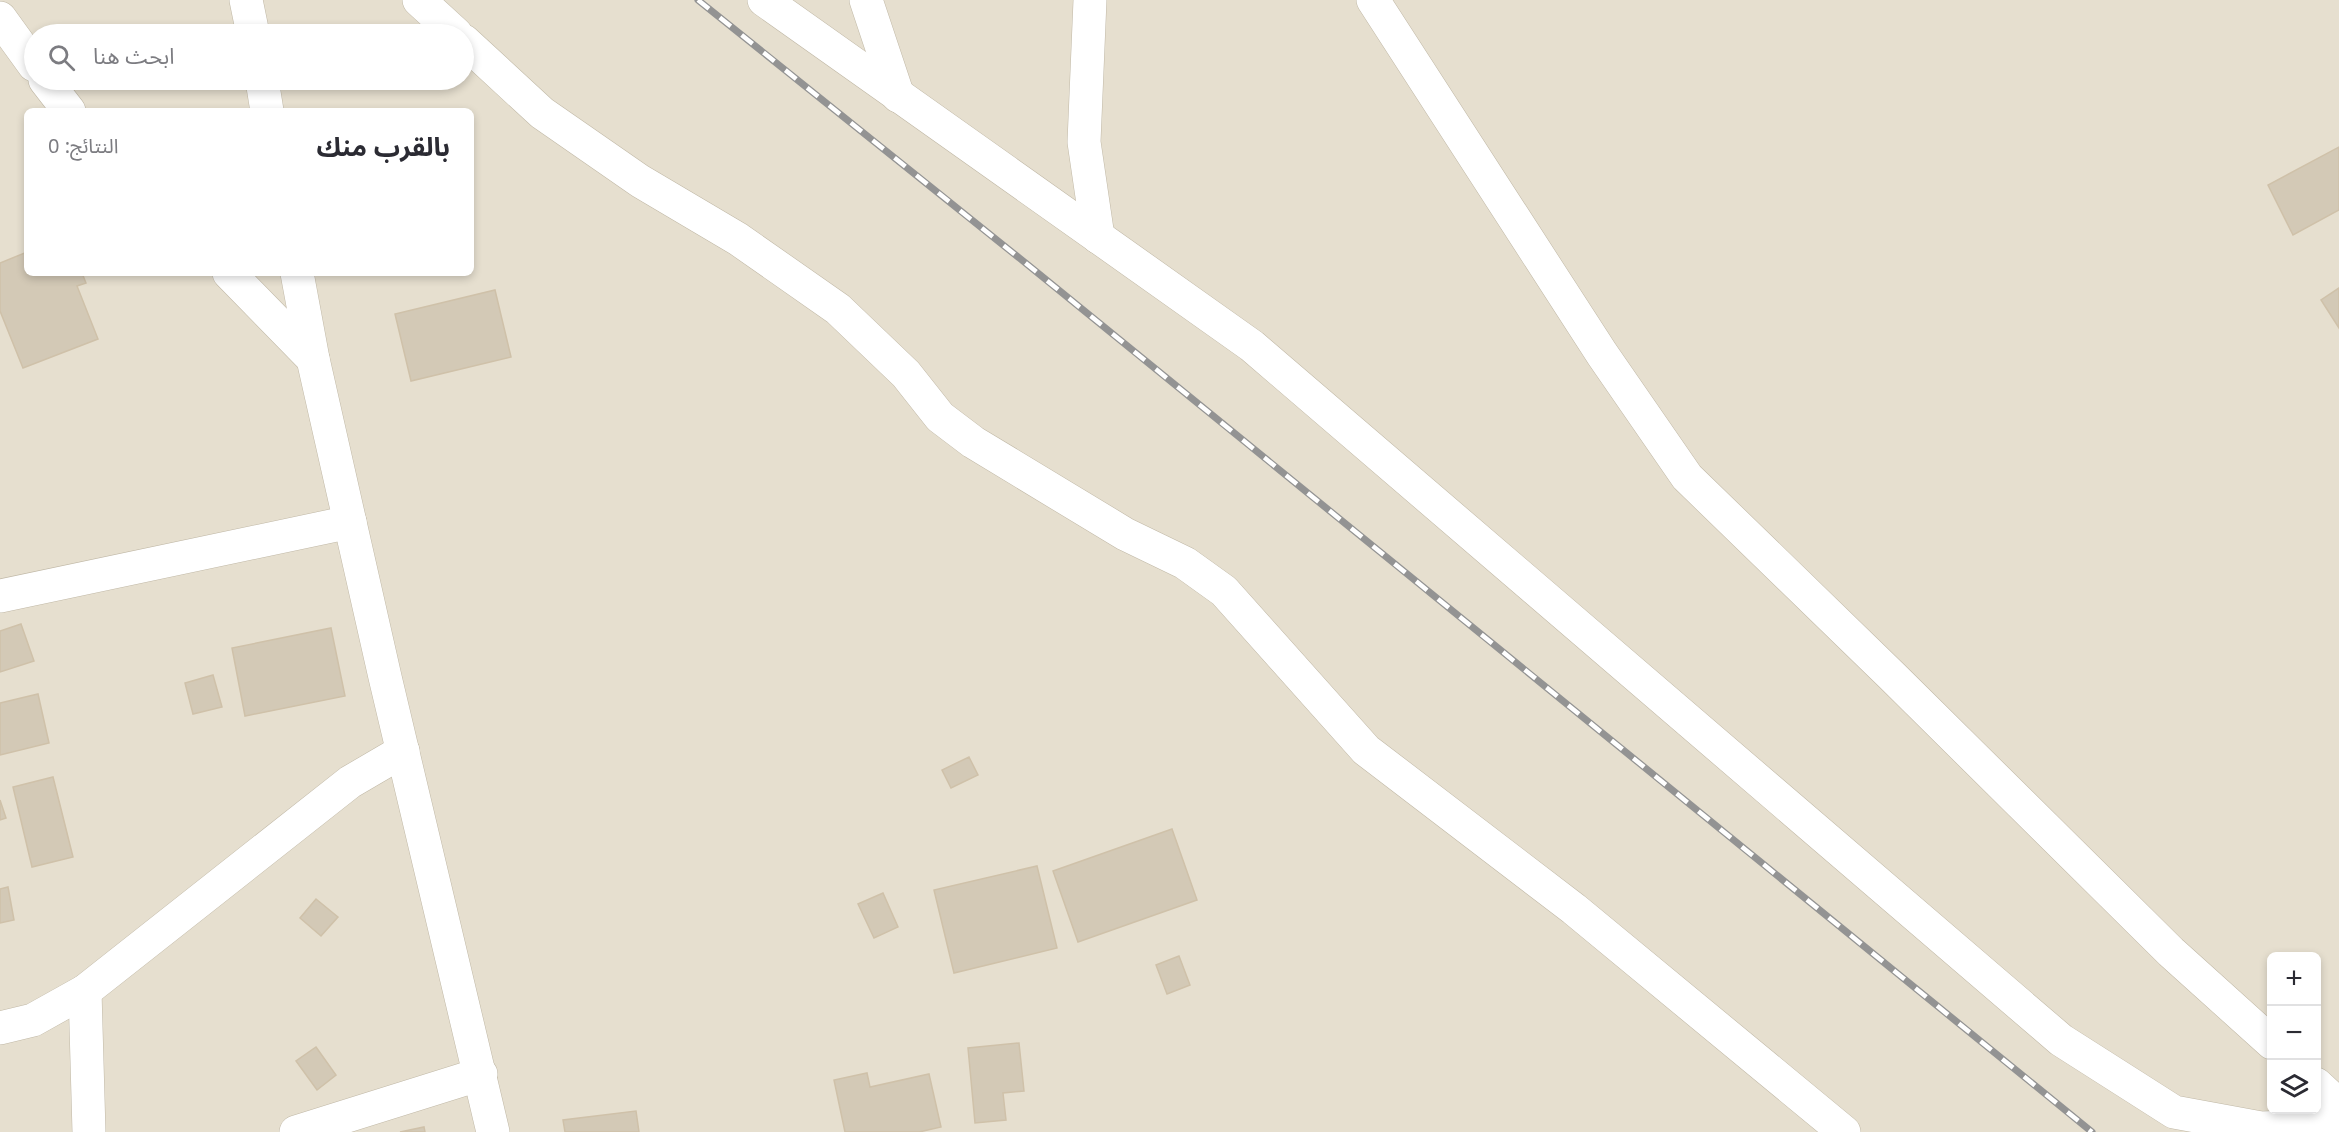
<!DOCTYPE html>
<html lang="ar">
<head>
<meta charset="utf-8">
<style>
	:root { --surface:#fff; --page:#f7f7f7; --text:#2b2b33; --muted:#7c7c81; --line:#e1e1e2 }
	body { margin:0; font-family:"Noto Sans","Noto Sans Arabic",sans-serif; background:var(--page); color:var(--text); direction:rtl }
	.controls { position:absolute; right:18px; bottom:18px; display:grid; overflow:hidden; border-radius:9px; box-shadow:0 3px 9px #0003 }
	.controls button { width:54px; height:54px; display:grid; place-items:center; padding:0; border:0; border-bottom:2px solid var(--line); background:var(--surface); color:var(--text); font:30px sans-serif }
	.list { margin:0; padding:0; list-style:none }
	h2 { display:flex; justify-content:space-between; align-items:center; height:78px; margin:0; padding:0 24px; font-size:26px }
	h2 small { font-size:20px; font-weight:400; color:var(--muted) }
	.icon { flex:none; width:33px; height:33px; fill:none; stroke:currentColor; stroke-width:2; stroke-linecap:round; stroke-linejoin:round }
	.map { position:relative; flex:none; width:2339px; height:1132px; overflow:hidden; direction:ltr }
	.search { position:absolute; background:var(--surface); box-shadow:0 3px 9px #0003; left:24px; top:24px; width:450px; height:66px; display:flex; align-items:center; gap:15px; box-sizing:border-box; padding:0 21px; border-radius:33px; color:var(--muted); font-size:22px }
	.panel { position:absolute; background:var(--surface); box-shadow:0 3px 9px #0003; left:24px; top:108px; width:450px; height:168px; border-radius:9px; direction:rtl }
	.map>svg:first-child { display:block }
	.residential { fill:#e6dfcf; fill-rule:evenodd }
	.building { fill:#d3c9b6; stroke:#cfc1a9; stroke-width:1.5 }
	.lines { fill:none; stroke-linecap:round; stroke-linejoin:round }
	.street-casing { stroke:#c0b8a6; stroke-width:34 }
	.street { stroke:#fff; stroke-width:33 }
	.rail-casing { stroke:#939393; stroke-width:7 }
	.rail { stroke:#fff; stroke-width:4.5; stroke-dasharray:14; stroke-linecap:butt }
</style>
</head>
<body>
<div class="map">
<svg width="2339" height="1132" viewBox="0 0 2339 1132">
	<rect width="100%" height="100%" fill="#f2ede1"/>
	<!-- residential -->
	<path class="residential" d="M0,0h2339v1132h-2339zM34,34h430v46h-430zM27,111h444v162h-444zM2272,956h44v154h-44z"/>
	<!-- building -->
	<g class="building">
		<polygon points="2339,147 2339,210 2293,235 2268,185"/>
		<polygon points="27,252 27,273 82,273 86,283 77,286 98,339 23,368 0,311 0,263"/>
		<polygon points="2339,288 2339,328 2321,300"/>
		<polygon points="495,290 511,357 411,381 395,314"/>
		<polygon points="21,624 34,661 0,672 0,631"/>
		<polygon points="331,628 345,696 245,716 232,648"/>
		<polygon points="213,675 222,707 193,714 185,683"/>
		<polygon points="38,694 49,743 0,755 0,703"/>
		<polygon points="969,757 978,775 951,788 942,770"/>
		<polygon points="53,777 73,857 32,867 13,787"/>
		<polygon points="0,800 6,818 0,820"/>
		<polygon points="1172,829 1197,900 1078,942 1053,871"/>
		<polygon points="1037,866 1057,948 954,973 934,890"/>
		<polygon points="8,887 14,920 0,923 0,889"/>
		<polygon points="883,893 898,927 874,938 858,904"/>
		<polygon points="316,899 338,917 321,936 300,918"/>
		<polygon points="1179,956 1190,985 1167,994 1156,965"/>
		<polygon points="1019,1043 1024,1091 1003,1093 1006,1120 975,1123 968,1048"/>
		<polygon points="316,1047 336,1075 317,1090 296,1061"/>
		<polygon points="867,1073 870,1087 929,1074 941,1127 919,1132 845,1132 834,1080"/>
		<polygon points="636,1111 639,1132 565,1132 563,1120"/>
		<polygon points="424,1127 425,1132 400,1132"/>
	</g>
	<g class="lines">
		<!-- street casing -->
		<g class="street-casing">
			<g id="street">
				<polyline points="246,0 253,34"/>
				<polyline points="419,0 456,34"/>
				<polyline points="764,0 1252,346 2061,1040 2174,1112 2261,1128 2339,1125"/>
				<polyline points="866,0 898,96"/>
				<polyline points="1090,0 1084,142 1098,237"/>
				<polyline points="1373,0 1602,354 1687,477 1892,676 2171,952 2272,1043"/>
				<polyline points="0,18 34,65"/>
				<polyline points="464,41 542,113 640,181 738,239 838,309 906,374 940,417 973,442 1125,534 1185,563 1224,591 1366,750 1574,909 1844,1132"/>
				<polyline points="45,80 69,111"/>
				<polyline points="262,80 267,111"/>
				<polyline points="229,273 313,359 385,677 493,1132"/>
				<polyline points="297,273 313,359"/>
				<polyline points="0,596 350,522"/>
				<polyline points="85,991 89,1132"/>
				<polyline points="0,1028 33,1020 85,991 350,782 403,751"/>
				<polyline points="2316,1084 2339,1105"/>
				<polyline points="296,1132 481,1074"/>
			</g>
		</g>
		<!-- street -->
		<use href="#street" class="street"/>
		<!-- rail casing -->
		<g class="rail-casing">
			<polyline id="rail" points="698,0 1028,265 2092,1132"/>
		</g>
		<!-- rail -->
		<use href="#rail" class="rail"/>
	</g>
</svg>
<div class="controls">
<button>+</button>
<button>−</button>
<button><svg class="icon" aria-label="layers" viewBox="0 0 24 24"><path d="M12 4l9 5-9 5-9-5zM3 14l9 5 9-5"/></svg></button>
</div>
<div class="search"><svg class="icon" aria-label="search" viewBox="0 0 24 24"><circle cx="10" cy="10" r="6"/><path d="M15 15l6 6"/></svg>ابحث هنا</div>
<section class="panel">
<h2>بالقرب منك<small>النتائج: 0</small></h2>
<ul class="list">
</ul>
</section>
</div>
</body>
</html>
